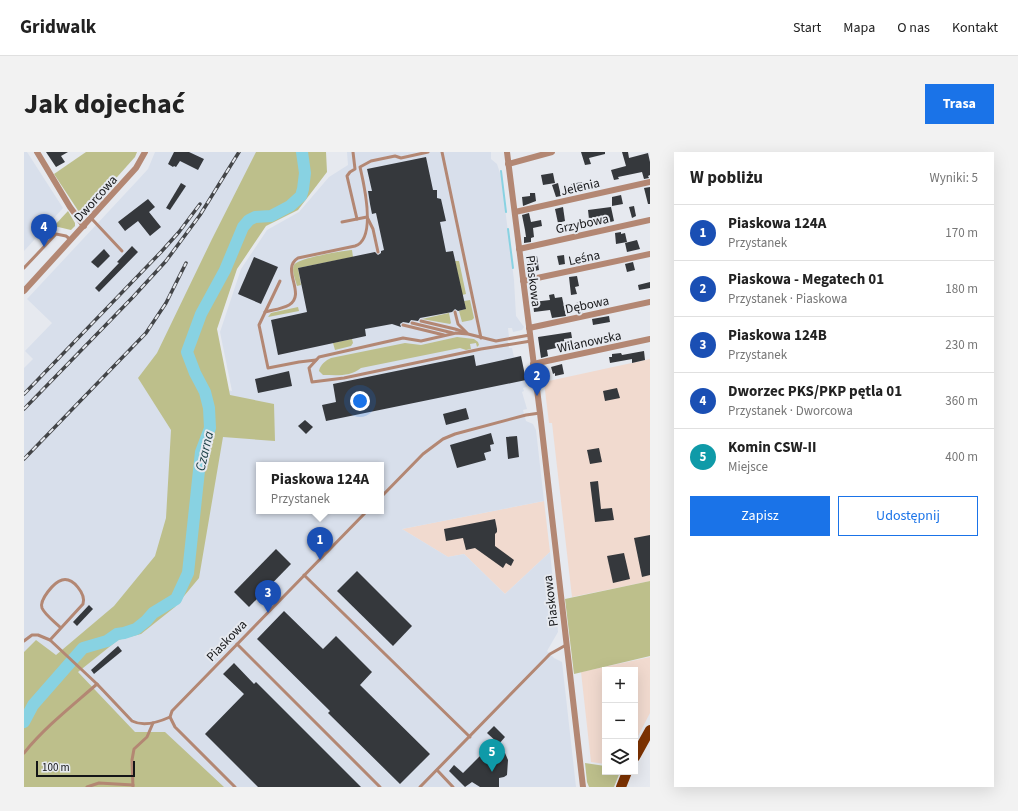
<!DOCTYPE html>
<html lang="pl">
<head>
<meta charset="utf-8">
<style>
	:root { --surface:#fff; --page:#f2f2f2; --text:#222; --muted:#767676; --line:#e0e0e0; --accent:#1a73e8 }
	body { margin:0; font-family:"Source Sans 3",sans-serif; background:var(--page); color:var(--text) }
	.controls { position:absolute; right:12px; bottom:12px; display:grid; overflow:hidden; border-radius:0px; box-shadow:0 4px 16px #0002 }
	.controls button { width:36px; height:36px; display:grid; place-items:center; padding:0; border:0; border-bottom:1px solid var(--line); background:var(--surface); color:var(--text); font:20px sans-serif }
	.scale { position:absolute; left:12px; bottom:10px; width:99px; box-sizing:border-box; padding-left:4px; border:2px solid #151618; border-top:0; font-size:11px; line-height:14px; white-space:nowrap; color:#151618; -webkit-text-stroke:3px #e6e9ef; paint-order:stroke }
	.you { position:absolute; left:336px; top:249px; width:14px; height:14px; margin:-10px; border:3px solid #fff; border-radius:50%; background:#1a73e8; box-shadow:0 0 0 6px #1a73e833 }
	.badge { display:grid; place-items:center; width:26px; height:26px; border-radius:50%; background:var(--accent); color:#fff; font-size:13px; font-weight:700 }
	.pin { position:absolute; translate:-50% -33px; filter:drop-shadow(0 1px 2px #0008) }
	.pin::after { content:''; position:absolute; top:21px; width:14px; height:12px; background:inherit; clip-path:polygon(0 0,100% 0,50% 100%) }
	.popup { position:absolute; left:232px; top:310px; width:128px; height:52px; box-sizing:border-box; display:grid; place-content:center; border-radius:0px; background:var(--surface); filter:drop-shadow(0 1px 3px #0005); font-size:13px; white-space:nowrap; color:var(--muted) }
	.popup b { font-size:15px; color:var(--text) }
	.popup::after { content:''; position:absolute; left:50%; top:100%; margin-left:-8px; border:8px solid transparent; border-top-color:var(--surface) }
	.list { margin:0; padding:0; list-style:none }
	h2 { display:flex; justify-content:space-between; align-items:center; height:52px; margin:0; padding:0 16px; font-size:17px }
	h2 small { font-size:13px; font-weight:400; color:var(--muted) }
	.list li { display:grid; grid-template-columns:26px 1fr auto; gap:12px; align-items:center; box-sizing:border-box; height:56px; padding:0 16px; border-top:1px solid var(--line) }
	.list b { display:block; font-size:15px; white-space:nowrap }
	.list p { margin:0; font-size:13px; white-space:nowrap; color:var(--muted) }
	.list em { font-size:13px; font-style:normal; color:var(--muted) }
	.actions { display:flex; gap:8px; padding:12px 16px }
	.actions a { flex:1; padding:9px 0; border:1px solid var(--accent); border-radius:0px; text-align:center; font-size:14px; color:var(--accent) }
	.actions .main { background:var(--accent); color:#fff }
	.icon { flex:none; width:22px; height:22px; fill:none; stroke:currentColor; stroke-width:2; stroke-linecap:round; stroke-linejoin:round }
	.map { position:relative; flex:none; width:626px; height:635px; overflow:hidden; border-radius:0px }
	header { display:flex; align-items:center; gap:24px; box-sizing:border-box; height:56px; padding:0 20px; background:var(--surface); border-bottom:1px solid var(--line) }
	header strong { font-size:19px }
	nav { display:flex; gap:22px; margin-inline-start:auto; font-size:14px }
	.intro { display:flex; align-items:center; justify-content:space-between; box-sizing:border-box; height:96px; padding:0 24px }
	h1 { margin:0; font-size:28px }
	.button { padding:10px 18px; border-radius:0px; background:var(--accent); color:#fff; font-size:14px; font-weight:700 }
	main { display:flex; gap:24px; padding:0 24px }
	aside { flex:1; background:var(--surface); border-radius:0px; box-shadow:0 4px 16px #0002 }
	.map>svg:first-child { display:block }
	.commercial { fill:#f1dacf }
	.built { fill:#d8dfeb; fill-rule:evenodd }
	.green { fill:#bdbf8b }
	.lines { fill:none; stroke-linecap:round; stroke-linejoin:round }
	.stream { stroke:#88d2e2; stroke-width:2 }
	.river { stroke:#88d2e2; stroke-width:12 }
	.building { fill:#35383c }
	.service { stroke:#b38773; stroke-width:3 }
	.minor { stroke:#b38773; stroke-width:6 }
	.primary { stroke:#7d3202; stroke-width:10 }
	.rail-casing { stroke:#434548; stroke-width:3.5 }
	.rail { stroke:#e6e9ef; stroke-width:2; stroke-dasharray:6; stroke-linecap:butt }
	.labels { text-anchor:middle; stroke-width:4; stroke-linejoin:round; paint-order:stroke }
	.street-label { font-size:13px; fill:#151618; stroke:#e6e9ef }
	.water-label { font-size:14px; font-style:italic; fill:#1d4047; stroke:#e6e9ef }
</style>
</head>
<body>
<header>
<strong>Gridwalk</strong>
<nav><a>Start</a><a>Mapa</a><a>O nas</a><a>Kontakt</a></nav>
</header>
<div class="intro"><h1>Jak dojechać</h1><a class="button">Trasa</a></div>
<main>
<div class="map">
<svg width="626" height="635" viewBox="0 0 626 635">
	<rect width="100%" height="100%" fill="#e6e9ef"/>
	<!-- commercial -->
	<g class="commercial">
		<polygon points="626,207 626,429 548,445 528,271 525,271 520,230"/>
		<polygon points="520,349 526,400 481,442 440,402 424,405 378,377"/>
		<polygon points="626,505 626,561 611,590 611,518 581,518 581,612 567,610 557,520"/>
	</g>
	<!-- built -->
	<g class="built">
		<polygon points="0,0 3,0 39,56 0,99"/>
		<path d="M131,0h136l-18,56 -124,164 83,19 -12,-59 21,-63 26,-39 32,-18 30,-35 19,-12 -1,-13h144v7l6,5 4,12 13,104 2,36 8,11 -2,3 -9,2 -1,-4h-4l1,9 -2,1 2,10h3l2,9 7,-1 6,31 -4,1 1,3 -2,1 5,17 -4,1 3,11 7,3 3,6 8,71 -142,28 46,28 16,-3 41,40 45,-42 8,80 -11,19 7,7 8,4 14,125h-552v-419l9,-9 -8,-8 27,-28 -25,-24 110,-118 11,-12zM235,313h122v46h-122z"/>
	</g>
	<!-- green -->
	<g class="green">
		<polygon points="62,0 113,0 111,5 60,62 55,60 30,22"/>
		<polygon points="232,0 302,0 303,20 274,58 242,74 213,117 193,177 206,243 250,252 251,289 199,285 175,426 151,455 117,482 94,488 54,520 111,580 141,580 200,635 0,635 0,500 12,488 32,503 90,454 131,404 142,366 147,278 114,226 133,201 188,87"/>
		<polygon points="44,59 51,71 51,74 47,78 30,74"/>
		<path d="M328,98l1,7 -55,11 3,17 -4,1c-1,-5 -6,-16 -3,-21 4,-7 48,-14 58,-15z"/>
		<polygon points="431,109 435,109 442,142 438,143"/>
		<polygon points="446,148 450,166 448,168 438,170 435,159 441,157 440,149"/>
		<polygon points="274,155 275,159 244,165 247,161"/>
		<polygon points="425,161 427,171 426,172 398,167"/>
		<path d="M433,185l17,2 4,3 1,3 -2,2 -1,-4 -6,1 1,5 -5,1 -6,-2 -99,20c-11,9 -24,7 -38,7l-4,-4c1,-6 7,-11 12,-13l74,-15 16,2z"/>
		<polygon points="328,187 329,191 327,194 311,198 309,191"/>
		<polygon points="626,429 626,504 550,522 541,447"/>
		<polygon points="561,611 581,614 581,620 596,620 590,635 565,635 563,630"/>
	</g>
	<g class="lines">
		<!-- stream -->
		<g class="stream">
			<polyline points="477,19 482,60"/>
			<polyline points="484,77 489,116"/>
		</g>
		<!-- river -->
		<polyline class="river" points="0,570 9,553 59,496 83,489 93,482 100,481 112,477 122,469 129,461 152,447 164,421 177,300 186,276 185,256 181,240 171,221 163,200 177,162 201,118 219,75 225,68 231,65 247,64 266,54 277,44 279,37 281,21 278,0"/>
	</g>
	<!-- building -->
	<g class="building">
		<polygon points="22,0 44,0 37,4 41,10 32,15"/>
		<polygon points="150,0 165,0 180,7 174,18 156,9 152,15 150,14 149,15 144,12"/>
		<polygon points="557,0 581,0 581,2 565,6 567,12 561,13"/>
		<polygon points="598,0 604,0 605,6 624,1 626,10 626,23 624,24 625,26 620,27 618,20 594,25 595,27 590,28 587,18 602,14"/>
		<polygon points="402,5 409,38 413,38 413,46 417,47 422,69 416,70 422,100 429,99 442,157 434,159 431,157 428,160 396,166 394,169 387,168 385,171 379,170 376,172 377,175 368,172 341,177 342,184 254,203 247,168 283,160 274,116 351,100 354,103 357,101 357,99 360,98 352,61 348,62 346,52 344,39 348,39 343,17"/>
		<polygon points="529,21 531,31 519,33 517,23"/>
		<polygon points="558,30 560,37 549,40 547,32"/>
		<polygon points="157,31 162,34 146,58 142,56"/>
		<polygon points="534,31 537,44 532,45 528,33"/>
		<polygon points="626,35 626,52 624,52 620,36"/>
		<polygon points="506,41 511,41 512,49 499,54 498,45 506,44"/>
		<polygon points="597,43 599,52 588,54 588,45"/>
		<polygon points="124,47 131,55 125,60 137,75 126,84 114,69 101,79 94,70"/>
		<polygon points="610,54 612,64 608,66 605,55"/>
		<polygon points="539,55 541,69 534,71 531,57"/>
		<polygon points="587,55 590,69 583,71 582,65 565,67 564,58"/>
		<polygon points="505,61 507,70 517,68 518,74 509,76 510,85 507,86 507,90 500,91 500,85 502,85 501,78 498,63"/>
		<polygon points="597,80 597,82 601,81 603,90 592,92 591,81"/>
		<polygon points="613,88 616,97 603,100 601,91"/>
		<polygon points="108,94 114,100 75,140 71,136 95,111 93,110"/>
		<polygon points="80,97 86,104 74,116 67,110"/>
		<polygon points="540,103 541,112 535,113 533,104"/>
		<polygon points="513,104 515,118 506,120 504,106"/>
		<polygon points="230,105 254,115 237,152 214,142"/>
		<polygon points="609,110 611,118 603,120 601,112"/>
		<polygon points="553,124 555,134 551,135 553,142 547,143 545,125"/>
		<polygon points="626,130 626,136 615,138 614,133"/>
		<polygon points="530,142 531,146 538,145 542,164 528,166 526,158 510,160 509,150 526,148 525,143"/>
		<polygon points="558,150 559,160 554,161 552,151"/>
		<polygon points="585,164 586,170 569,173 568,167"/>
		<polygon points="547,180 548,186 540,187 541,194 523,198 524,204 517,206 514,185"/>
		<polygon points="620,199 621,208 608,211 608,207 586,211 585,205 588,205 588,202 597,201 598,203"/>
		<polygon points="450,203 452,214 497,204 502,228 302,269 298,253 312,250 309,232"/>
		<polygon points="538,212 540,222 531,224 531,221 529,222 527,215"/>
		<polygon points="265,219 268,234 234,241 231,227"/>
		<polygon points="593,236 596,246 581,249 579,239"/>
		<polygon points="442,256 445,267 422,273 419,262"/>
		<polygon points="281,268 289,275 282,282 274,274"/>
		<polygon points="467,281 470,292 466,293 467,299 460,301 462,308 433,316 426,293"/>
		<polygon points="493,284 495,305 484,307 482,285"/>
		<polygon points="575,296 578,310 566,312 563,298"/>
		<polygon points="574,329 577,357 588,356 590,368 571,370 566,330"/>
		<polygon points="471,367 473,377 473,380 471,382 471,394 490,408 487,414 482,411 479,416 451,396 442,398 439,386 422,389 420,377"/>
		<polygon points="626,383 626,423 618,425 610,386"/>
		<polygon points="252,397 267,412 225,455 210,440"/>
		<polygon points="600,401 606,427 589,431 583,404"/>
		<polygon points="333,419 388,474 369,494 313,439"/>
		<polygon points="65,453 69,457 53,474 49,470"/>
		<polygon points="260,459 299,497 312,484 348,520 336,533 406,602 376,632 304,561 306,559 233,487"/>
		<polygon points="94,494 98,499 70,522 67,518"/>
		<polygon points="210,511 230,532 232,530 337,635 234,635 181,582 220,542 199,522"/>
		<polygon points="470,574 481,585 475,592 463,581"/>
		<polygon points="464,596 479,600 481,601 484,608 483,623 480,625 475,626 475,635 456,635 448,630 441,635 425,619 430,613 439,621"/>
	</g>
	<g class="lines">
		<!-- service -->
		<g class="service">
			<polyline points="329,0 331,17 326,20 323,24 333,67"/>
			<polyline points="418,0 457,186"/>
			<polyline points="67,66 98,99"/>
			<polyline points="318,70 343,65 349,77 354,100"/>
			<polyline points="0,116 32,82 42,84 47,88"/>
			<polyline points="256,129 235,173 244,216 275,210 292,208"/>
			<path d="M241,160c7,-2 17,-3 24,-7 18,-11 -9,-36 9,-47l57,-12c22,-7 9,-62 5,-79l11,-6 24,-5 6,2 27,-6"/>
			<polyline points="431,160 434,172 443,181"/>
			<polyline points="397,169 431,177 440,180"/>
			<polyline points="388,171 429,181"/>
			<polyline points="379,173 420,183"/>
			<polyline points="506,183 472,189 444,182 432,181 397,189 379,186 295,205 285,216 288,230 320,226 457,197 507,189"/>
			<polyline points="357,345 399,302 419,287 431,282 502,263 516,261"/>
			<polyline points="280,423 446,585"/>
			<path d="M26,488l33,-36c3,-10 -10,-27 -21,-24 -8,2 -23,20 -20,28 3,7 13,14 19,20"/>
			<path d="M0,489l8,-6h6l12,5 47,44 35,37c12,6 27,1 38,-4"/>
			<polyline points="213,492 356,635"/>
			<path d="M0,601c21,-26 48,-47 73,-69"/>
			<polyline points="413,618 429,635"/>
			<polyline points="63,635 75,631 109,633"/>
			<polyline points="109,635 108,608 110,597 123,585 129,571"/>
			<polyline points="211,635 151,575 146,565 148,559 343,359"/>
			<polyline points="396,635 526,502 542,493"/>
		</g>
		<!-- minor -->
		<g class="minor">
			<polyline points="13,0 46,55 60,74"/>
			<polyline points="483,0 516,261 559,635"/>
			<polyline points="484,12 528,0"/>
			<polyline points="491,60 626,30"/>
			<polyline points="495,97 626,68"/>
			<polyline points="499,129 626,102"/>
			<polyline points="0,139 112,16 121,0"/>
			<polyline points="505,176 626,150"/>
			<polyline points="509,212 626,187"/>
		</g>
		<!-- primary -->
		<g class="primary">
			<polyline points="611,605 626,578"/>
			<polyline points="597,635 603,620"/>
		</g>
		<!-- rail casing -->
		<g class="rail-casing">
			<g id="rail">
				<polyline points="0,242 137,100 155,80 176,52"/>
				<polyline points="0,257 109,145 142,109 176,63 215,0"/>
				<polyline points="0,307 122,181 142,151 162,111"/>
			</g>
		</g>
		<!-- rail -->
		<use href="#rail" class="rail"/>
	</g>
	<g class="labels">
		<!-- street labels -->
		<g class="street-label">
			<text transform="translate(556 34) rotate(-13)" y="5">Jelenia</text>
			<text transform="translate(71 46) rotate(-48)" y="5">Dworcowa</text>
			<text transform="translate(558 71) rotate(-12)" y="5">Grzybowa</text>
			<text transform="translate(560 105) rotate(-12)" y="5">Leśna</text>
			<text transform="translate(510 129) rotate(83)" y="5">Piaskowa</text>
			<text transform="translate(563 152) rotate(-12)" y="5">Dębowa</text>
			<text transform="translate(565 189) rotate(-12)" y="5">Wilanowska</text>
			<text transform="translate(526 449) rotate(-97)" y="5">Piaskowa</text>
			<text transform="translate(202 488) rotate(-46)" y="5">Piaskowa</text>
		</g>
		<!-- water labels -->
		<g class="water-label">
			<text transform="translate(180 299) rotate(-77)" y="5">Czarna</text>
		</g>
	</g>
</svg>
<div class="controls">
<button>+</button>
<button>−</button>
<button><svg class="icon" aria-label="layers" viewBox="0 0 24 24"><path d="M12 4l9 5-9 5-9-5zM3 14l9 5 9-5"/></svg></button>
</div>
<div class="scale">100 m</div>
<div class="you"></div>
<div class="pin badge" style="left:296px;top:408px;background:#1a4fb4">1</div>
<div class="popup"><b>Piaskowa 124A</b>Przystanek</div>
<div class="pin badge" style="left:513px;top:244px;background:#1a4fb4">2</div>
<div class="pin badge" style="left:244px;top:461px;background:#1a4fb4">3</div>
<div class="pin badge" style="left:20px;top:95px;background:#1a4fb4">4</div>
<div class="pin badge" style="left:468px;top:620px;background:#0f9aa8">5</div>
</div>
<aside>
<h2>W pobliżu<small>Wyniki: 5</small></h2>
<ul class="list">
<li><span class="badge" style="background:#1a4fb4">1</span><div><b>Piaskowa 124A</b><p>Przystanek</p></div><em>170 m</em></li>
<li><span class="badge" style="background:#1a4fb4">2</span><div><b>Piaskowa - Megatech 01</b><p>Przystanek · Piaskowa</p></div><em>180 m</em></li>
<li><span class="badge" style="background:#1a4fb4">3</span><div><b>Piaskowa 124B</b><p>Przystanek</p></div><em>230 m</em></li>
<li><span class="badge" style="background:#1a4fb4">4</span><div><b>Dworzec PKS/PKP pętla 01</b><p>Przystanek · Dworcowa</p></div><em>360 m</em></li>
<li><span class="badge" style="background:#0f9aa8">5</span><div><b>Komin CSW-II</b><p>Miejsce</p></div><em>400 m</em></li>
</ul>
<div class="actions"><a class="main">Zapisz</a><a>Udostępnij</a></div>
</aside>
</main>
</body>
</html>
